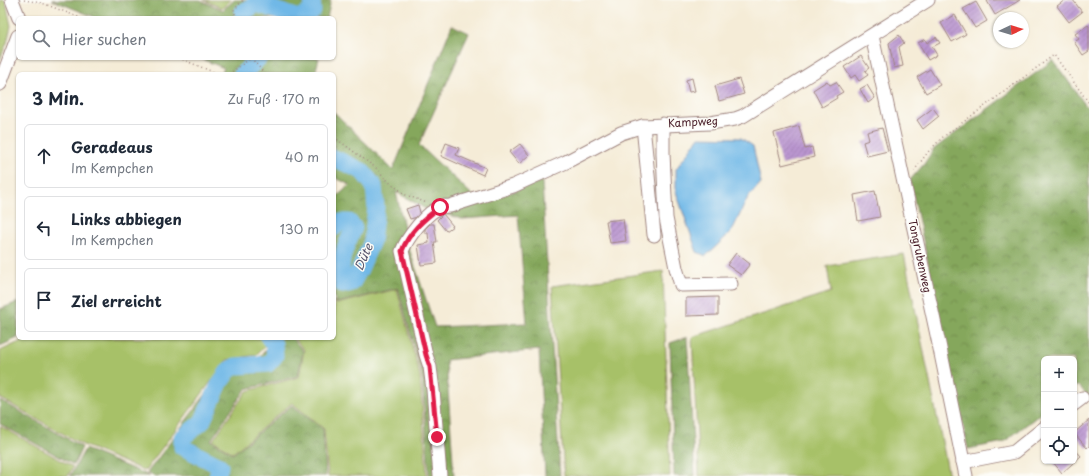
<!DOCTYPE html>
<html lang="de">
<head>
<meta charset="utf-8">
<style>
	:root { --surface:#fff; --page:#f6f6f7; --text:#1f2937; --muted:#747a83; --line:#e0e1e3 }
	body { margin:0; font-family:"Playpen Sans",sans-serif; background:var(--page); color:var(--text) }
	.controls { position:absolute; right:12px; bottom:12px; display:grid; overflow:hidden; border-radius:6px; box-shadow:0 1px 3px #0004 }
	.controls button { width:36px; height:36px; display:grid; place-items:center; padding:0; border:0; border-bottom:1px solid var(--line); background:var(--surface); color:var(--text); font:20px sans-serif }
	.compass { position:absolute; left:993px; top:12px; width:36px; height:36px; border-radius:50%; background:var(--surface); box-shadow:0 1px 3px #0004; rotate:86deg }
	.stop { position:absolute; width:12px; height:12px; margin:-9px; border:3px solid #e11d48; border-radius:50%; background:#fff }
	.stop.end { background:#e11d48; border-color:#fff; box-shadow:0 1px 4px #0008 }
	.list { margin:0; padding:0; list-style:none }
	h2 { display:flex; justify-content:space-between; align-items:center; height:52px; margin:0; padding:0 16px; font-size:17px }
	h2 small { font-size:13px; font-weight:400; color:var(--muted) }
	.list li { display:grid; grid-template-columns:26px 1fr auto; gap:12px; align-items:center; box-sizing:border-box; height:64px; margin:0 8px 8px; padding:0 8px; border:1px solid var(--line); border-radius:6px }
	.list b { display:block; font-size:15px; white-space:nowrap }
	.list p { margin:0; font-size:13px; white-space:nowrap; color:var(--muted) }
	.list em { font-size:13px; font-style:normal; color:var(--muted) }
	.icon { flex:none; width:22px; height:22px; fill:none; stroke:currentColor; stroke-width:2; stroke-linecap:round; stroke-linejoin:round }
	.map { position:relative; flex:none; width:1089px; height:476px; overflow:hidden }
	.search { position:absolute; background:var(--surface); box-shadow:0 1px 3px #0004; left:16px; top:16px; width:320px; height:44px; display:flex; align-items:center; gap:10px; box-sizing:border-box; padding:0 14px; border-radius:6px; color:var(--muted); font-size:15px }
	.panel { position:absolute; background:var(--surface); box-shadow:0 1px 3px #0004; left:16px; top:72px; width:320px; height:268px; border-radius:6px }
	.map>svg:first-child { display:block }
	.grass { fill:#a7c167; stroke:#787049 }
	.forest { fill:url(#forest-crowns); stroke:#686344; fill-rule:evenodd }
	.water { fill:#6fb8e7; stroke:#5c6c89 }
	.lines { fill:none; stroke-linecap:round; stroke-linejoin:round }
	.river { stroke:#6fb8e7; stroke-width:17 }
	.building { fill:url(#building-hatch) }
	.minor-casing { stroke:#a08681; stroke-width:15 }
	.path { stroke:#a08681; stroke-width:1.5; stroke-dasharray:1 3; stroke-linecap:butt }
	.minor { stroke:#fff; stroke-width:13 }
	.route { stroke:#e11d48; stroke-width:5 }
	.labels { text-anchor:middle; stroke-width:3; stroke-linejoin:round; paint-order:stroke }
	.street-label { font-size:11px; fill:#4a1f2b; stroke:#fdfcf7 }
	.water-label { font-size:12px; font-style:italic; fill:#57556d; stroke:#fdfcf7 }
</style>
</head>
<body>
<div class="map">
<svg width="1089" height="476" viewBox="0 0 1089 476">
	<defs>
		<pattern id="forest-crowns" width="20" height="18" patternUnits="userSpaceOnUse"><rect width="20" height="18" fill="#85a75c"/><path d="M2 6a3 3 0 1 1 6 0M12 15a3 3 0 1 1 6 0" fill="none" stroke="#6f874c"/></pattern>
		<pattern id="building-hatch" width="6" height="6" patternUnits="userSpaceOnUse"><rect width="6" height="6" fill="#ba95d0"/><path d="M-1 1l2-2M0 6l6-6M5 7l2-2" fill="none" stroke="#9979a9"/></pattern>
	</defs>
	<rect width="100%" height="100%" fill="#fdfcf7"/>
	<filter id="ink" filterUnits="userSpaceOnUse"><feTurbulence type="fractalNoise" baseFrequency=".025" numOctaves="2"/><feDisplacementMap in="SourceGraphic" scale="8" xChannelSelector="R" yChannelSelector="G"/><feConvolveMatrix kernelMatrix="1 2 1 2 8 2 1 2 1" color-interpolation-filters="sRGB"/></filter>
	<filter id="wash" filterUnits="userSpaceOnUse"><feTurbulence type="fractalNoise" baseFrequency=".012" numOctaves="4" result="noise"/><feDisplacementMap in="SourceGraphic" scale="16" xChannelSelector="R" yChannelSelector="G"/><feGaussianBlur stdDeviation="0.9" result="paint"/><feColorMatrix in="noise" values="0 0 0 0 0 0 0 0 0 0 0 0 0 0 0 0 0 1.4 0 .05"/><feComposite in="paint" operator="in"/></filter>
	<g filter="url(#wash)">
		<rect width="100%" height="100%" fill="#f5ecd7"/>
		<!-- grass -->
		<g class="grass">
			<polygon points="0,0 4,0 6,2 11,26 7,43 0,59"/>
			<polygon points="204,0 231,0 222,8"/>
			<polygon points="904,254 949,476 699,476 692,337 831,292 827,266"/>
			<polygon points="663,271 670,476 564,476 552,286"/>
			<polygon points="397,289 420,376 427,476 328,476 324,429 292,403 233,453 213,440 247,391 299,377 304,350 294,338 334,338 334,300 337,304"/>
			<polygon points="28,338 263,338 267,344 256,355 227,360 145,471 83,445 0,398 0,351"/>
			<polygon points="0,426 73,467 68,476 0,476"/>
		</g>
		<!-- forest -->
		<g class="forest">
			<polygon points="52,0 200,0 223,10 234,0 331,0 327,18 97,18"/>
			<path d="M452,25l17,8 -50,112 62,58 61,-22 18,295h-15l-6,-126 -93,10 8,116h-25l-7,-100 -24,-88 -61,15 -3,-7v-97l16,-14 -16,-8v-65l59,58zM396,192l28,16 38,11 56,-4 9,108 -92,4 -27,-82z"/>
			<polygon points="199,58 319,58 315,74 221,74 224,68"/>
			<polygon points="1053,60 1089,110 1089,397 1078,385 1074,388 1074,359 1044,359 1044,411 1004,442 968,449 910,180 924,164 934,149"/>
			<polygon points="18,302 18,338 0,346 0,309"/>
			<polygon points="687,337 695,476 674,476 670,343"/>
			<polygon points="267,338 292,338 303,351 298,376 246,389 211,440 233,454 292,405 323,429 326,476 155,476 147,473 229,363 257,358 272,345"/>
			<polygon points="0,400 82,447 74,465 0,424"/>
			<polygon points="85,449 150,476 70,476"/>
		</g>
		<!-- water -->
		<polygon class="water" points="699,137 741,138 753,146 761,183 748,197 732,231 706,256 697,252 676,192 676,169"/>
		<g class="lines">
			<!-- river -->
			<g class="river">
				<polyline points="244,18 243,12 257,4 299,18 313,10 312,0"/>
				<polyline points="242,74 259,58"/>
				<path d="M334,158l28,13 12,15 2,22 -4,33 -12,28 -8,14 -9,2c-5,-23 1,-36 11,-57l-5,-6h-9l-6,6"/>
				<polyline points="217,476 220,466 182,447 182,438 202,422 220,383 229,370 236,366 268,364 275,356 274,344 269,338"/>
			</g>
		</g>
		<g id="blocks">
			<!-- building -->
			<g class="building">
				<polygon points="988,0 1020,0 995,15 987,1"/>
				<polygon points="1065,0 1073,0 1082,12 1069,22 1057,6"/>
				<polygon points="976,2 987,21 975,28 963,9"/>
				<polygon points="955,15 966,34 952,42 941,23"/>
				<polygon points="1088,25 1089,26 1089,51 1083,55 1074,42 1079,39 1075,34"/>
				<polygon points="899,35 904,43 899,47 903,66 894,68 889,43"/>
				<polygon points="936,37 940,43 932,47 937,55 928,60 918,43 925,39 927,43"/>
				<polygon points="861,56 869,68 865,71 868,75 859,81 855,75 851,78 844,67"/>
				<polygon points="930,69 940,85 926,93 917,77"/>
				<polygon points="692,78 695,91 689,92 686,80"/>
				<polygon points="739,79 744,94 719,101 715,86"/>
				<polygon points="827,81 830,85 836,82 843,92 836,96 837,98 822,107 813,90"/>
				<polygon points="867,85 875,98 868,103 860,89"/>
				<polygon points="933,108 939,116 923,129 917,120"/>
				<polygon points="799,126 805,149 812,147 814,157 782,165 774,133"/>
				<polygon points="882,128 888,151 867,156 863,142 869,140 867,132"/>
				<polygon points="446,143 459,148 456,155 486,168 483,175 441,156"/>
				<polygon points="520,144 529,155 519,164 509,152"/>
				<polygon points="875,191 880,217 858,221 854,195"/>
				<polygon points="418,205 421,216 410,219 406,209"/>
				<polygon points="443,214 453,226 446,231 437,220"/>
				<polygon points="623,219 626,241 610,243 606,221"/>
				<polygon points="430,224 434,224 437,242 434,242 437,263 421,265 418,245 429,243 428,233 425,233 425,229"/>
				<polygon points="736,253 750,264 741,275 727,265"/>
				<polygon points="718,297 718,315 686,316 686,298"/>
				<polygon points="1089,420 1089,446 1087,448 1074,433"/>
				<polygon points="1074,448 1081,456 1062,473 1052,461 1074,461"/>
			</g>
		</g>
	</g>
	<g filter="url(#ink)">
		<use href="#blocks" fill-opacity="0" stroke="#a08681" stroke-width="1"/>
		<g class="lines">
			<!-- minor casing -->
			<g class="minor-casing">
				<g id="minor">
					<polyline points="12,0 19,18"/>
					<polyline points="872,36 939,344 966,476"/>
					<polyline points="0,84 18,36"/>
					<polyline points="663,124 663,153 666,218 676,268 681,285 731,284"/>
					<polyline points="643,126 654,235"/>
					<polyline points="1074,404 1082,398"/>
					<polyline points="963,462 1014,452 1044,428"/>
					<path d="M440,476l-7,-86 -3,-23 -4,-12 -24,-104c5,-13 25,-40 39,-44 3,-1 6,-1 9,-1l63,-20 53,-24 55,-29 22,-7 67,-3 25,-4 8,-3 185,-116"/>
				</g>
			</g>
			<!-- path -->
			<g class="path">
				<polyline points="24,0 42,3 81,18"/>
				<polyline points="236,18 234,10 243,0"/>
				<polyline points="179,58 218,74"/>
				<polyline points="251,58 265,74"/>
				<polyline points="229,74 251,58"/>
				<polyline points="334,137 376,168 389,182 406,195 427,203"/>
				<polyline points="914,171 928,152 943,137 1054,55 1089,103"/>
			</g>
			<!-- minor -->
			<use href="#minor" class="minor"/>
		</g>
	</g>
	<g class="lines" filter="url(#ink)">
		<!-- route -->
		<path class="route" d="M437,437l-7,-70 -4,-12 -24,-104c7,-19 22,-32 38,-44"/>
	</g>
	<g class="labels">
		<!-- street labels -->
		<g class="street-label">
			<text transform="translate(693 122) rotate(-3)" y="4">Kampweg</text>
			<text transform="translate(920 256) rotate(78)" y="4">Tongrubenweg</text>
		</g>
		<!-- water labels -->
		<g class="water-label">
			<text transform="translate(364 257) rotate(-66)" y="4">Düte</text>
		</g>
	</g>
</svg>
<div class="controls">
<button>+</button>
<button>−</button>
<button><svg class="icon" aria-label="locate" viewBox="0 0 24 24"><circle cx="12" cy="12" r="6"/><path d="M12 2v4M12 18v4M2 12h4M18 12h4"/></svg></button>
</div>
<svg class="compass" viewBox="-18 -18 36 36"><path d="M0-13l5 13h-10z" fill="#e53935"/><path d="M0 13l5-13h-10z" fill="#747a83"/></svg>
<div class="stop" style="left:440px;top:207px"></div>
<div class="stop end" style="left:437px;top:437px"></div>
<div class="search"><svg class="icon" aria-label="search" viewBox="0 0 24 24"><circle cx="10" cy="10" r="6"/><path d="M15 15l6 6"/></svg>Hier suchen</div>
<section class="panel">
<h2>3 Min.<small>Zu Fuß · 170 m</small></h2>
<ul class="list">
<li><svg class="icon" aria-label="ahead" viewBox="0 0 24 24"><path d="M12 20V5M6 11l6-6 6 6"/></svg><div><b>Geradeaus</b><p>Im Kempchen</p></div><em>40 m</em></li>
<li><svg class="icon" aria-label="left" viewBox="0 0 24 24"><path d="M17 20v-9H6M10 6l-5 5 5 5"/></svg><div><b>Links abbiegen</b><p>Im Kempchen</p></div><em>130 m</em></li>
<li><svg class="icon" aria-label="arrive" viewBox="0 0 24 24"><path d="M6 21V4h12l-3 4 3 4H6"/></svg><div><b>Ziel erreicht</b></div></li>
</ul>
</section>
</div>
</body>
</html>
